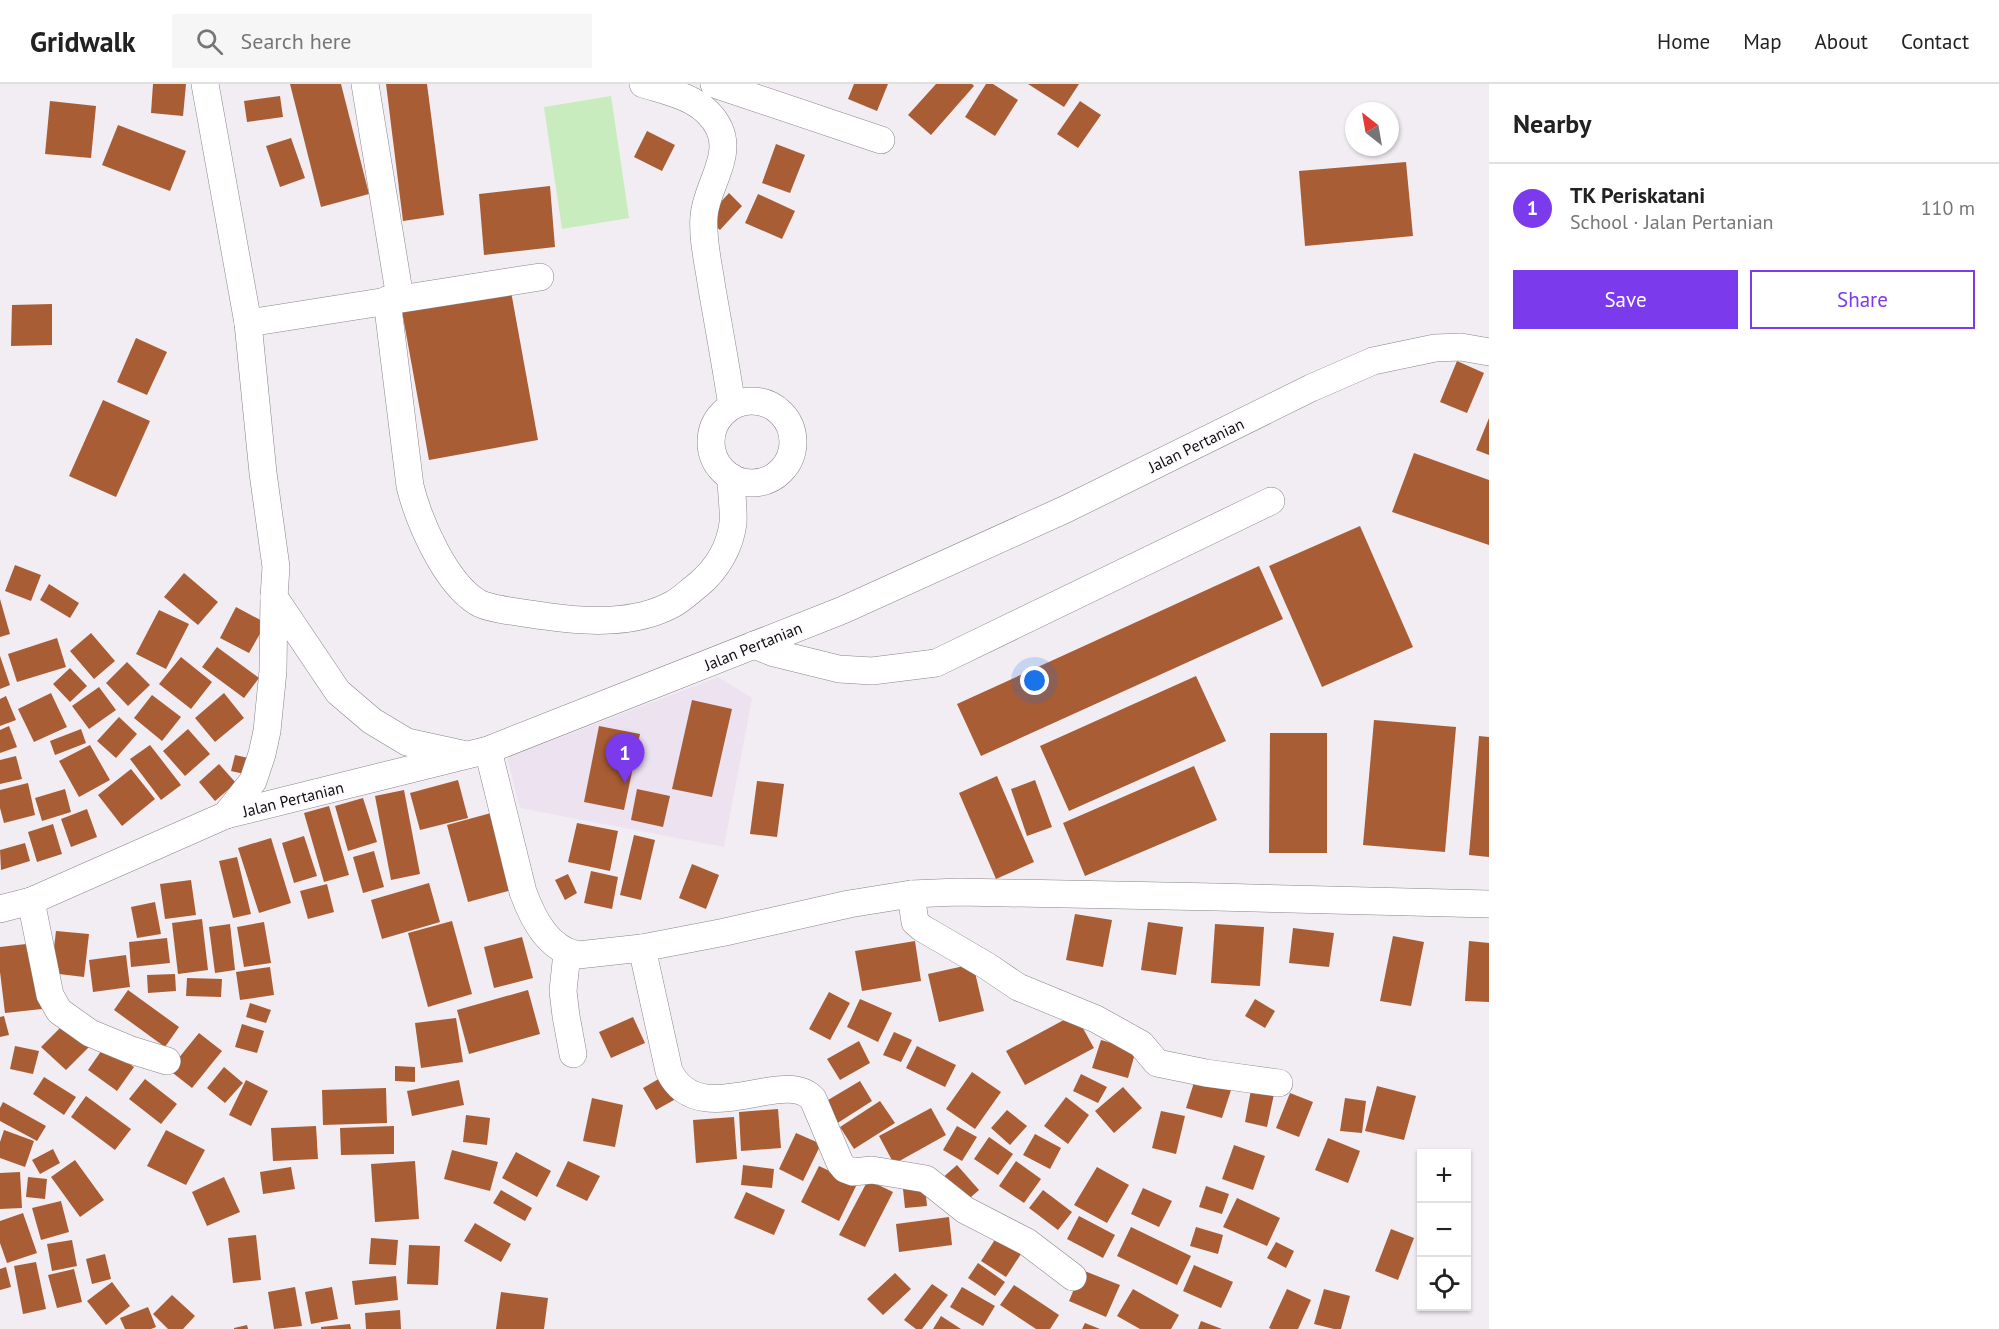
<!DOCTYPE html>
<html lang="en">
<head>
<meta charset="utf-8">
<style>
	:root { --surface:#fff; --page:#f6f6f6; --text:#222; --muted:#767676; --line:#e0e0e0; --accent:#7c3aed }
	body { margin:0; font-family:"PT Sans",sans-serif; background:var(--page); color:var(--text) }
	.controls { position:absolute; right:18px; bottom:18px; display:grid; overflow:hidden; border-radius:0px; box-shadow:0 2px 4px #0004 }
	.controls button { width:54px; height:54px; display:grid; place-items:center; padding:0; border:0; border-bottom:2px solid var(--line); background:var(--surface); color:var(--text); font:30px sans-serif }
	.compass { position:absolute; left:1345px; top:18px; width:54px; height:54px; border-radius:50%; background:var(--surface); box-shadow:0 2px 4px #0004; rotate:329deg }
	.you { position:absolute; left:1035px; top:597px; width:21px; height:21px; margin:-15px; border:4px solid #fff; border-radius:50%; background:#1a73e8; box-shadow:0 0 0 9px #1a73e833 }
	.badge { display:grid; place-items:center; width:39px; height:39px; border-radius:50%; background:var(--accent); color:#fff; font-size:20px; font-weight:700 }
	.pin { position:absolute; translate:-50% -50px; filter:drop-shadow(0 2px 3px #0008) }
	.pin::after { content:''; position:absolute; top:32px; width:21px; height:18px; background:inherit; clip-path:polygon(0 0,100% 0,50% 100%) }
	.list { margin:0; padding:0; list-style:none }
	h2 { display:flex; justify-content:space-between; align-items:center; height:78px; margin:0; padding:0 24px; font-size:26px }
	h2 small { font-size:20px; font-weight:400; color:var(--muted) }
	.list li { display:grid; grid-template-columns:39px 1fr auto; gap:18px; align-items:center; box-sizing:border-box; height:90px; padding:0 24px; border-top:2px solid var(--line) }
	.list b { display:block; font-size:22px; white-space:nowrap }
	.list p { margin:0; font-size:20px; white-space:nowrap; color:var(--muted) }
	.list em { font-size:20px; font-style:normal; color:var(--muted) }
	.actions { display:flex; gap:12px; padding:18px 24px }
	.actions a { flex:1; padding:14px 0; border:2px solid var(--accent); border-radius:0px; text-align:center; font-size:21px; color:var(--accent) }
	.actions .main { background:var(--accent); color:#fff }
	.icon { flex:none; width:33px; height:33px; fill:none; stroke:currentColor; stroke-width:2; stroke-linecap:round; stroke-linejoin:round }
	.map { position:relative; flex:none; width:1489px; height:1245px; overflow:hidden }
	header { display:flex; align-items:center; gap:36px; box-sizing:border-box; height:84px; padding:0 30px; background:var(--surface); border-bottom:2px solid var(--line) }
	header strong { font-size:28px }
	nav { display:flex; gap:33px; margin-inline-start:auto; font-size:21px }
	.search { width:420px; height:54px; background:var(--page); display:flex; align-items:center; gap:15px; box-sizing:border-box; padding:0 21px; border-radius:0px; color:var(--muted); font-size:22px }
	main { display:flex }
	aside { flex:1; background:var(--surface) }
	.map>svg:first-child { display:block }
	.built { fill:#ede2ef }
	.green { fill:#c8ecbd }
	.building { fill:#a85d34 }
	.lines { fill:none; stroke-linecap:round; stroke-linejoin:round }
	.minor-casing { stroke:#89848a; stroke-width:28 }
	.minor { stroke:#fff; stroke-width:27 }
	.labels { text-anchor:middle; stroke-width:6; stroke-linejoin:round; paint-order:stroke }
	.street-label { font-size:16px; fill:#0f0d0f; stroke:#fefbff }
</style>
</head>
<body>
<header>
<strong>Gridwalk</strong>
<div class="search"><svg class="icon" aria-label="search" viewBox="0 0 24 24"><circle cx="10" cy="10" r="6"/><path d="M15 15l6 6"/></svg>Search here</div>
<nav><a>Home</a><a>Map</a><a>About</a><a>Contact</a></nav>
</header>
<main>
<div class="map">
<svg width="1489" height="1245" viewBox="0 0 1489 1245">
	<rect width="100%" height="100%" fill="#f2edf3"/>
	<!-- built -->
	<polygon class="built" points="718,593 752,614 724,763 520,724 507,674"/>
	<!-- green -->
	<polygon class="green" points="611,12 629,134 562,145 544,23"/>
	<!-- building -->
	<g class="building">
		<polygon points="153,0 186,0 183,32 151,29"/>
		<polygon points="290,0 341,0 369,110 321,123"/>
		<polygon points="386,0 427,0 444,131 403,137"/>
		<polygon points="854,0 888,0 877,27 848,15"/>
		<polygon points="936,0 972,0 974,2 931,51 908,31"/>
		<polygon points="986,0 993,0 1018,16 995,52 965,33"/>
		<polygon points="1028,0 1079,0 1064,23"/>
		<polygon points="280,12 283,33 247,38 244,17"/>
		<polygon points="50,17 96,22 91,74 45,70"/>
		<polygon points="1080,17 1101,31 1078,64 1057,50"/>
		<polygon points="118,41 186,67 170,107 102,81"/>
		<polygon points="647,47 675,61 662,87 634,73"/>
		<polygon points="291,54 305,94 280,103 266,62"/>
		<polygon points="776,60 805,71 790,109 762,99"/>
		<polygon points="1406,78 1413,152 1305,162 1299,87"/>
		<polygon points="550,102 555,163 484,171 479,110"/>
		<polygon points="729,109 742,122 720,146 706,134"/>
		<polygon points="758,110 795,127 782,155 745,139"/>
		<polygon points="510,202 538,356 429,376 401,222"/>
		<polygon points="52,220 52,261 11,262 12,221"/>
		<polygon points="136,254 167,268 147,311 117,298"/>
		<polygon points="1457,277 1484,289 1467,329 1440,318"/>
		<polygon points="103,316 150,337 116,413 69,392"/>
		<polygon points="1489,334 1489,371 1476,366"/>
		<polygon points="1414,369 1489,396 1489,461 1392,428"/>
		<polygon points="1360,442 1413,563 1322,603 1269,482"/>
		<polygon points="15,481 41,491 31,517 5,507"/>
		<polygon points="1259,482 1283,535 981,672 957,620"/>
		<polygon points="184,489 218,518 198,541 164,513"/>
		<polygon points="49,500 79,519 70,534 40,516"/>
		<polygon points="0,515 10,550 0,553"/>
		<polygon points="236,523 266,539 249,569 220,554"/>
		<polygon points="159,526 189,540 166,585 136,570"/>
		<polygon points="91,549 115,577 94,595 70,567"/>
		<polygon points="57,554 66,583 17,598 8,570"/>
		<polygon points="217,563 259,594 244,614 202,583"/>
		<polygon points="0,572 10,601 0,605"/>
		<polygon points="181,573 212,598 191,625 159,600"/>
		<polygon points="127,578 150,601 128,622 106,599"/>
		<polygon points="70,584 87,602 70,618 53,600"/>
		<polygon points="1196,592 1226,657 1069,727 1040,662"/>
		<polygon points="99,603 116,626 89,645 72,622"/>
		<polygon points="51,609 67,643 34,658 18,625"/>
		<polygon points="224,609 244,634 215,658 195,634"/>
		<polygon points="152,611 181,633 162,657 134,634"/>
		<polygon points="6,612 16,636 0,642 0,615"/>
		<polygon points="692,616 732,625 712,713 672,705"/>
		<polygon points="119,633 137,650 116,674 97,657"/>
		<polygon points="1374,636 1456,643 1445,768 1363,761"/>
		<polygon points="9,642 17,663 0,669 0,646"/>
		<polygon points="599,642 640,650 624,726 584,718"/>
		<polygon points="81,645 86,659 55,671 50,657"/>
		<polygon points="188,645 210,670 185,692 163,667"/>
		<polygon points="1270,649 1327,649 1327,769 1269,769"/>
		<polygon points="1479,652 1489,653 1489,773 1469,771"/>
		<polygon points="90,661 110,696 79,713 59,677"/>
		<polygon points="150,661 181,701 161,716 130,675"/>
		<polygon points="235,671 253,675 249,691 231,687"/>
		<polygon points="16,672 22,695 0,700 0,676"/>
		<polygon points="219,680 236,699 215,717 199,698"/>
		<polygon points="1194,682 1217,736 1085,792 1063,739"/>
		<polygon points="131,685 155,715 122,742 98,711"/>
		<polygon points="997,692 1034,778 996,795 959,709"/>
		<polygon points="458,696 468,734 420,746 410,709"/>
		<polygon points="1035,696 1052,743 1027,752 1011,705"/>
		<polygon points="757,697 784,700 777,753 750,750"/>
		<polygon points="28,699 35,731 4,739 0,724 0,706"/>
		<polygon points="65,705 71,728 42,737 35,714"/>
		<polygon points="637,705 670,712 663,743 631,736"/>
		<polygon points="404,706 420,790 391,796 375,712"/>
		<polygon points="363,714 377,758 348,767 335,722"/>
		<polygon points="329,722 349,791 324,798 304,729"/>
		<polygon points="87,725 97,753 71,763 61,735"/>
		<polygon points="491,729 512,806 468,818 447,741"/>
		<polygon points="577,739 618,747 610,787 568,778"/>
		<polygon points="53,740 62,770 37,778 28,748"/>
		<polygon points="634,751 655,756 641,816 620,811"/>
		<polygon points="304,752 317,792 294,799 282,759"/>
		<polygon points="271,754 291,819 259,829 238,764"/>
		<polygon points="25,759 30,777 1,786 0,766"/>
		<polygon points="374,767 384,803 363,809 353,773"/>
		<polygon points="237,773 251,830 233,834 219,777"/>
		<polygon points="692,780 719,791 706,825 679,814"/>
		<polygon points="591,787 618,793 612,825 584,819"/>
		<polygon points="568,790 577,809 565,816 555,796"/>
		<polygon points="191,796 196,831 165,835 160,800"/>
		<polygon points="429,799 440,838 382,855 371,816"/>
		<polygon points="327,800 334,828 308,835 300,807"/>
		<polygon points="155,818 161,850 137,854 131,823"/>
		<polygon points="1075,830 1112,836 1103,883 1066,876"/>
		<polygon points="202,835 208,886 178,890 172,839"/>
		<polygon points="452,837 472,910 428,923 408,849"/>
		<polygon points="264,838 271,879 244,883 237,843"/>
		<polygon points="1148,838 1183,843 1176,891 1141,886"/>
		<polygon points="230,840 235,886 215,889 209,843"/>
		<polygon points="1215,840 1264,843 1260,902 1211,899"/>
		<polygon points="1293,844 1334,849 1329,883 1289,879"/>
		<polygon points="56,847 89,850 84,893 51,889"/>
		<polygon points="1393,852 1424,858 1411,922 1380,917"/>
		<polygon points="522,853 533,894 494,904 484,863"/>
		<polygon points="167,854 170,879 131,883 129,858"/>
		<polygon points="915,857 921,897 862,907 855,867"/>
		<polygon points="1469,857 1489,859 1489,918 1465,917"/>
		<polygon points="35,859 42,925 5,929 0,888 0,863"/>
		<polygon points="126,871 130,903 93,908 89,876"/>
		<polygon points="973,880 984,927 939,938 928,890"/>
		<polygon points="270,883 274,911 240,916 236,888"/>
		<polygon points="175,890 176,907 148,909 147,891"/>
		<polygon points="187,894 222,895 221,913 186,912"/>
		<polygon points="128,906 179,943 165,963 114,926"/>
		<polygon points="528,906 540,950 469,970 457,926"/>
		<polygon points="829,908 850,919 830,956 809,945"/>
		<polygon points="860,915 892,929 878,958 847,943"/>
		<polygon points="1255,915 1275,927 1265,944 1245,932"/>
		<polygon points="250,919 271,926 266,939 246,933"/>
		<polygon points="1075,930 1094,964 1025,1001 1006,967"/>
		<polygon points="4,932 9,951 0,953 0,933"/>
		<polygon points="633,933 645,959 611,974 599,948"/>
		<polygon points="456,934 463,978 421,984 415,939"/>
		<polygon points="64,940 89,963 66,986 41,963"/>
		<polygon points="242,940 264,947 257,969 235,963"/>
		<polygon points="894,948 912,956 901,978 883,971"/>
		<polygon points="199,949 222,967 192,1004 169,986"/>
		<polygon points="1101,956 1136,966 1128,994 1092,984"/>
		<polygon points="859,957 870,979 840,996 827,975"/>
		<polygon points="15,962 39,967 33,990 10,985"/>
		<polygon points="917,962 956,981 945,1003 906,984"/>
		<polygon points="104,963 134,983 117,1007 88,986"/>
		<polygon points="395,982 415,983 415,998 395,997"/>
		<polygon points="224,983 243,999 225,1019 207,1004"/>
		<polygon points="972,988 1001,1008 975,1045 946,1025"/>
		<polygon points="1081,990 1107,1003 1098,1019 1073,1007"/>
		<polygon points="1196,992 1232,1003 1222,1034 1186,1024"/>
		<polygon points="44,993 76,1013 64,1031 33,1010"/>
		<polygon points="662,993 674,1016 656,1026 643,1004"/>
		<polygon points="145,995 177,1020 161,1040 129,1015"/>
		<polygon points="246,996 268,1007 251,1042 229,1031"/>
		<polygon points="459,996 464,1021 412,1032 407,1007"/>
		<polygon points="860,997 872,1017 836,1040 823,1019"/>
		<polygon points="1377,1002 1416,1012 1404,1056 1365,1047"/>
		<polygon points="1123,1003 1142,1024 1114,1049 1095,1027"/>
		<polygon points="386,1004 387,1039 323,1041 322,1006"/>
		<polygon points="1251,1006 1274,1010 1267,1043 1245,1038"/>
		<polygon points="1290,1009 1313,1018 1299,1053 1276,1044"/>
		<polygon points="86,1012 131,1045 115,1066 71,1033"/>
		<polygon points="1066,1013 1089,1031 1068,1060 1044,1042"/>
		<polygon points="592,1014 623,1021 615,1063 583,1057"/>
		<polygon points="1345,1014 1366,1017 1362,1049 1340,1047"/>
		<polygon points="880,1017 895,1039 854,1065 840,1043"/>
		<polygon points="3,1018 46,1042 37,1057 0,1037 0,1024"/>
		<polygon points="931,1024 946,1051 894,1080 879,1052"/>
		<polygon points="778,1025 781,1064 741,1067 739,1028"/>
		<polygon points="1007,1026 1027,1042 1010,1061 991,1044"/>
		<polygon points="1161,1027 1185,1032 1176,1070 1152,1064"/>
		<polygon points="466,1031 490,1034 487,1061 463,1058"/>
		<polygon points="734,1033 737,1075 696,1079 693,1036"/>
		<polygon points="316,1042 318,1075 273,1077 271,1044"/>
		<polygon points="394,1042 394,1070 341,1071 340,1044"/>
		<polygon points="957,1042 977,1053 962,1077 943,1066"/>
		<polygon points="4,1046 34,1057 25,1083 0,1074 0,1058"/>
		<polygon points="166,1046 205,1066 186,1101 147,1082"/>
		<polygon points="796,1049 821,1060 803,1097 779,1085"/>
		<polygon points="1035,1050 1061,1064 1050,1085 1023,1071"/>
		<polygon points="989,1053 1013,1070 998,1091 974,1075"/>
		<polygon points="1328,1054 1360,1067 1348,1099 1315,1086"/>
		<polygon points="1234,1061 1265,1072 1253,1106 1222,1095"/>
		<polygon points="53,1065 60,1079 40,1090 32,1076"/>
		<polygon points="452,1066 498,1078 490,1107 444,1095"/>
		<polygon points="516,1068 551,1087 537,1113 502,1094"/>
		<polygon points="75,1076 104,1116 80,1133 51,1093"/>
		<polygon points="415,1077 419,1135 375,1138 371,1080"/>
		<polygon points="568,1077 600,1092 587,1117 556,1102"/>
		<polygon points="1016,1077 1041,1095 1024,1119 999,1102"/>
		<polygon points="743,1081 774,1085 772,1104 741,1101"/>
		<polygon points="957,1081 979,1106 962,1121 940,1096"/>
		<polygon points="819,1082 857,1100 839,1137 801,1118"/>
		<polygon points="291,1083 295,1105 263,1110 260,1088"/>
		<polygon points="1097,1083 1129,1101 1107,1139 1074,1121"/>
		<polygon points="20,1088 22,1124 0,1125 0,1089"/>
		<polygon points="28,1093 47,1095 45,1115 26,1113"/>
		<polygon points="224,1093 240,1128 207,1142 192,1108"/>
		<polygon points="868,1096 893,1108 865,1163 839,1151"/>
		<polygon points="1206,1102 1229,1110 1222,1130 1199,1123"/>
		<polygon points="925,1103 927,1122 905,1124 903,1105"/>
		<polygon points="1143,1104 1172,1117 1159,1143 1131,1130"/>
		<polygon points="501,1106 532,1124 525,1137 493,1119"/>
		<polygon points="1043,1106 1072,1128 1058,1146 1029,1124"/>
		<polygon points="746,1108 785,1126 774,1151 734,1134"/>
		<polygon points="1237,1114 1280,1134 1267,1162 1223,1143"/>
		<polygon points="61,1117 69,1148 41,1156 32,1124"/>
		<polygon points="23,1129 37,1169 7,1179 0,1159 0,1137"/>
		<polygon points="1079,1132 1115,1151 1103,1174 1067,1155"/>
		<polygon points="949,1133 952,1161 899,1168 896,1140"/>
		<polygon points="475,1139 511,1160 501,1178 464,1157"/>
		<polygon points="1131,1143 1191,1172 1177,1201 1117,1172"/>
		<polygon points="1196,1143 1223,1151 1218,1170 1190,1162"/>
		<polygon points="1391,1145 1414,1154 1398,1196 1375,1187"/>
		<polygon points="256,1151 261,1196 233,1199 228,1154"/>
		<polygon points="371,1154 398,1156 396,1181 369,1180"/>
		<polygon points="996,1154 1021,1170 1006,1193 981,1177"/>
		<polygon points="72,1156 77,1182 52,1187 47,1160"/>
		<polygon points="1276,1158 1294,1167 1286,1184 1267,1174"/>
		<polygon points="409,1161 440,1162 438,1201 407,1200"/>
		<polygon points="105,1170 111,1195 92,1200 86,1175"/>
		<polygon points="36,1178 46,1225 23,1230 14,1182"/>
		<polygon points="978,1179 1005,1198 995,1212 968,1194"/>
		<polygon points="1194,1181 1233,1198 1221,1224 1183,1207"/>
		<polygon points="6,1183 11,1203 0,1206 0,1185"/>
		<polygon points="74,1185 82,1218 57,1224 48,1191"/>
		<polygon points="1082,1186 1120,1201 1106,1233 1069,1217"/>
		<polygon points="895,1189 911,1205 883,1231 867,1215"/>
		<polygon points="396,1192 398,1216 355,1221 352,1197"/>
		<polygon points="112,1198 130,1222 106,1241 87,1217"/>
		<polygon points="932,1200 948,1211 922,1245 916,1245 904,1236"/>
		<polygon points="1014,1201 1059,1231 1050,1245 1036,1245 1000,1221"/>
		<polygon points="295,1203 302,1242 274,1245 268,1208"/>
		<polygon points="332,1203 338,1235 311,1240 305,1208"/>
		<polygon points="962,1203 995,1222 983,1242 950,1223"/>
		<polygon points="1133,1205 1179,1231 1171,1245 1140,1245 1117,1232"/>
		<polygon points="1287,1205 1311,1216 1298,1245 1271,1245 1269,1244"/>
		<polygon points="1324,1205 1350,1212 1341,1245 1334,1245 1314,1240"/>
		<polygon points="501,1208 548,1214 544,1245 496,1245"/>
		<polygon points="172,1211 195,1232 183,1245 168,1245 153,1230"/>
		<polygon points="148,1223 156,1243 151,1245 125,1245 120,1234"/>
		<polygon points="400,1226 401,1245 366,1245 365,1229"/>
		<polygon points="941,1232 961,1245 933,1245"/>
		<polygon points="1201,1237 1222,1245 1198,1245"/>
		<polygon points="1085,1239 1100,1245 1082,1245"/>
		<polygon points="350,1240 351,1245 321,1245 321,1243"/>
		<polygon points="247,1241 248,1245 234,1245 234,1244"/>
	</g>
	<g class="lines">
		<!-- minor casing -->
		<g class="minor-casing">
			<g id="minor">
				<polyline points="205,0 248,239 263,389 276,483 274,513 273,587 267,647 262,670 253,697 226,731"/>
				<polyline points="365,0 400,214"/>
				<path d="M643,0c29,9 61,14 76,44 14,29 -13,59 -15,88 -2,24 5,50 8,73 7,39 14,78 20,117"/>
				<polyline points="714,0 881,56"/>
				<path d="M387,216l23,186c9,36 35,96 67,116 12,8 51,11 67,14 41,6 91,9 129,-12 9,-5 17,-13 25,-19 19,-16 32,-38 35,-62 1,-15 -2,-31 -2,-46"/>
				<polyline points="248,239 540,193"/>
				<circle cx="752" cy="358" r="41"/>
				<polyline points="274,513 338,608 372,637 407,658 462,670"/>
				<polyline points="754,561 774,569 839,585 872,587 936,579 1271,417"/>
				<path d="M488,666l35,142c10,27 25,57 55,63l64,-7 83,-16 124,-28 62,-10 48,-2 257,5 273,7"/>
				<polyline points="911,810 915,838 922,844 987,882 1018,903 1096,935 1141,960 1157,979 1206,989 1279,999"/>
				<polyline points="31,817 50,911 59,927 90,949 131,966 167,977"/>
				<polyline points="0,825 31,817 226,731 488,666 843,526 1066,425 1311,304 1373,277 1435,264 1461,263 1489,268"/>
				<path d="M642,864l27,123c30,62 115,-5 144,28l27,64 5,6 8,3 19,-2 54,9 39,31 62,32 46,35"/>
				<polyline points="567,869 563,907 566,932 573,970"/>
			</g>
		</g>
		<!-- minor -->
		<use href="#minor" class="minor"/>
	</g>
	<g class="labels">
		<!-- street labels -->
		<g class="street-label">
			<text transform="translate(1196 361) rotate(-26)" y="6">Jalan Pertanian</text>
			<text transform="translate(753 562) rotate(-22)" y="6">Jalan Pertanian</text>
			<text transform="translate(293 715) rotate(-14)" y="6">Jalan Pertanian</text>
		</g>
	</g>
</svg>
<div class="controls">
<button>+</button>
<button>−</button>
<button><svg class="icon" aria-label="locate" viewBox="0 0 24 24"><circle cx="12" cy="12" r="6"/><path d="M12 2v4M12 18v4M2 12h4M18 12h4"/></svg></button>
</div>
<svg class="compass" viewBox="-18 -18 36 36"><path d="M0-13l5 13h-10z" fill="#e53935"/><path d="M0 13l5-13h-10z" fill="#767676"/></svg>
<div class="you"></div>
<div class="pin badge" style="left:625px;top:699px">1</div>
</div>
<aside>
<h2>Nearby<small></small></h2>
<ul class="list">
<li><span class="badge">1</span><div><b>TK Periskatani</b><p>School · Jalan Pertanian</p></div><em>110 m</em></li>
</ul>
<div class="actions"><a class="main">Save</a><a>Share</a></div>
</aside>
</main>
</body>
</html>
